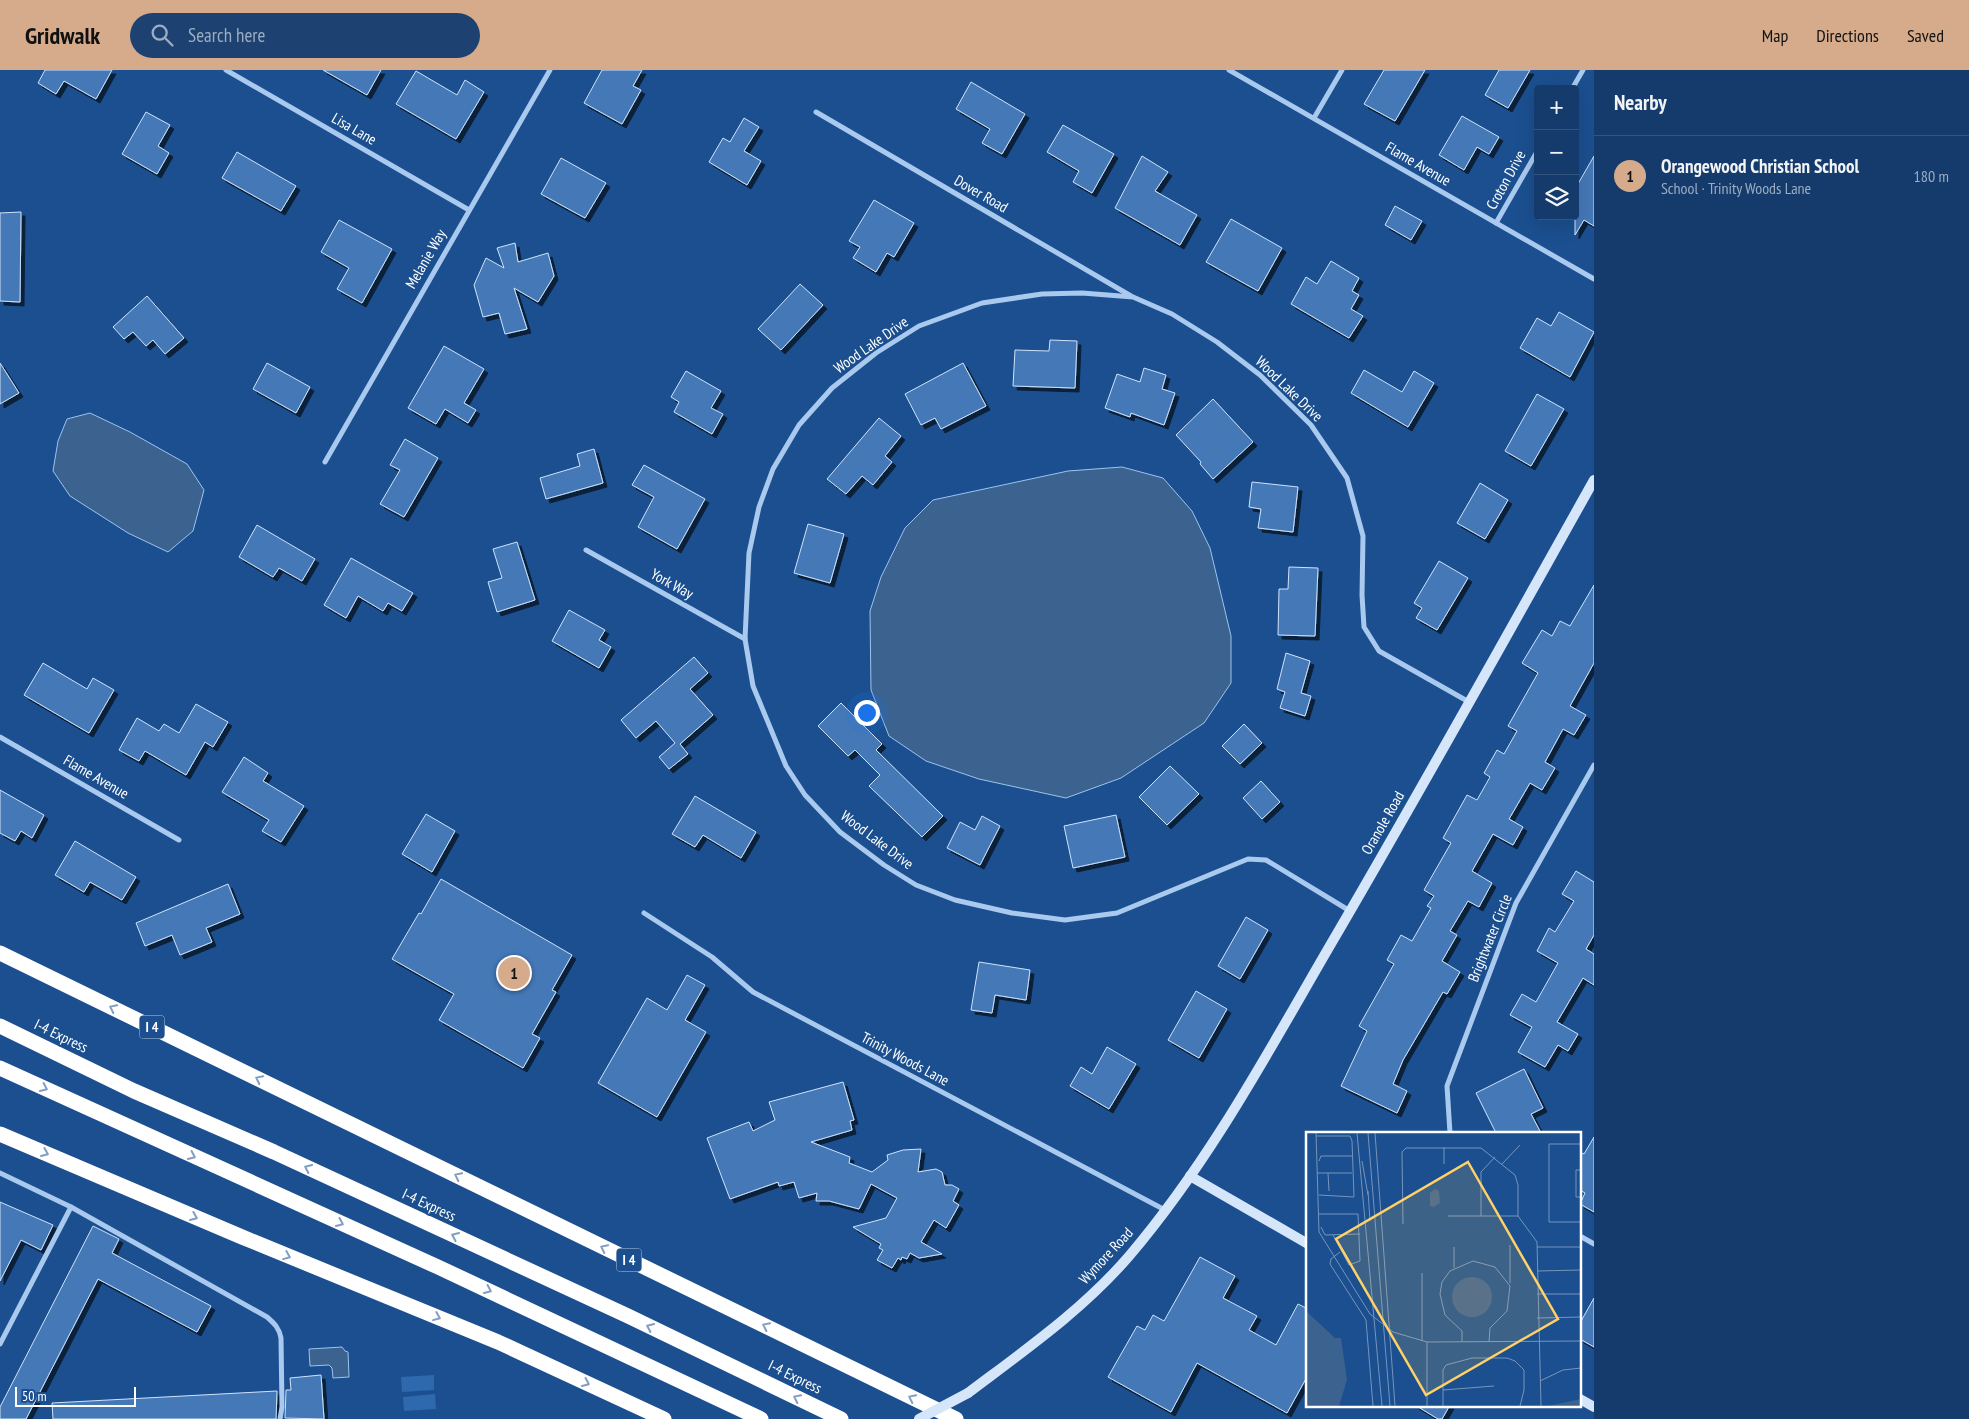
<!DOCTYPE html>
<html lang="en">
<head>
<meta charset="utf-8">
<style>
	:root { --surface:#143b6b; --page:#1d4271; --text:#f1f3f6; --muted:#9dadc1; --line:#33557e; --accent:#d6ab8b }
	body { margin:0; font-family:"PT Sans Narrow",sans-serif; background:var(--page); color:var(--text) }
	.controls { position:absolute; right:15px; top:15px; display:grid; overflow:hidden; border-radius:5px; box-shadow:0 5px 20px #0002 }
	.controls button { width:45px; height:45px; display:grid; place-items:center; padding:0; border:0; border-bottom:1px solid var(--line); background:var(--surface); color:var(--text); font:25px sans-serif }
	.scale { position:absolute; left:15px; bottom:12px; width:121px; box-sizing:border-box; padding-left:5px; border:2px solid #fff; border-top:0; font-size:14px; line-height:18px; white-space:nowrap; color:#fff; -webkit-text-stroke:4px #1b4f8f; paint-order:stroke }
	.you { position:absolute; left:866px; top:642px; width:18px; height:18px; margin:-12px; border:4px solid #fff; border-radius:50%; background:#1a73e8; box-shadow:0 0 0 8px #1a73e833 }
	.badge { display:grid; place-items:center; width:32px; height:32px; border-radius:50%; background:var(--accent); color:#111; font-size:16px; font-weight:700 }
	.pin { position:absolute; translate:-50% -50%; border:2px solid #fff; box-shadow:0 1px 5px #0006 }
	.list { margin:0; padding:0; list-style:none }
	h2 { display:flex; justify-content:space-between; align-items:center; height:65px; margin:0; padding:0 20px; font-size:21px }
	h2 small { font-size:16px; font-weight:400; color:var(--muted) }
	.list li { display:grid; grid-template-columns:32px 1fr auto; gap:15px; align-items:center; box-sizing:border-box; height:80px; padding:0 20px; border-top:1px solid var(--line) }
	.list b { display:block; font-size:19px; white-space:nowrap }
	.list p { margin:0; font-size:16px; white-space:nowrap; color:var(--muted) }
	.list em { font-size:16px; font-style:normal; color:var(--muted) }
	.icon { flex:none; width:28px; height:28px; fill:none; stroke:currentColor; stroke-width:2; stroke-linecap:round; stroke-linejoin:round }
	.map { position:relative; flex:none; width:1594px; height:1349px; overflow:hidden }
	header { display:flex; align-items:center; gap:30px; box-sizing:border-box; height:70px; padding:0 25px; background:var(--accent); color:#111 }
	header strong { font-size:24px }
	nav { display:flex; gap:28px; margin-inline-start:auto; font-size:18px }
	.search { width:350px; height:45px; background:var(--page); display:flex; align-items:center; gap:12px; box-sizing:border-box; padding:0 18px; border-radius:28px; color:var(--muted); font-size:19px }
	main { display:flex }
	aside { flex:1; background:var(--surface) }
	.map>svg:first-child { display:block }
	.green { fill:#2e69ad }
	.water { fill:#3c6290; stroke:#9cc4f0 }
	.building { fill:#4478b7; stroke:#cfe3fa; filter:url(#shadow) }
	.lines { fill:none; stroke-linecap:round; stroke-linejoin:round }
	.street { stroke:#a9c9ee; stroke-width:5 }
	.secondary { stroke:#d6e6fa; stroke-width:10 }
	.highway { stroke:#fff; stroke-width:15 }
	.secondary-bridge { stroke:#d6e6fa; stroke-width:10 }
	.oneway { stroke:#829ec1 }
	.labels { text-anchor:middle; stroke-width:4; stroke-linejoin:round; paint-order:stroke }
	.shield { fill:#1b4f8f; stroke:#bbcadd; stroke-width:1 }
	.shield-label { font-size:14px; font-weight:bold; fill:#fff }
	.street-label { font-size:15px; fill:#fff; stroke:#1b4f8f }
	.inset-road { fill:none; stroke:#7695bc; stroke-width:1 }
	.view { fill:#ffd166; fill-opacity:0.15; stroke:#ffd166; stroke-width:2.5 }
	.inset-edge { fill:none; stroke:#fff; stroke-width:2.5 }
</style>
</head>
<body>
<header>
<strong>Gridwalk</strong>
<div class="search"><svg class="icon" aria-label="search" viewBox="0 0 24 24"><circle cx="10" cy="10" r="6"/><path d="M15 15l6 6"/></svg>Search here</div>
<nav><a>Map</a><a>Directions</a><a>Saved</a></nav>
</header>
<main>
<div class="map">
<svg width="1594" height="1349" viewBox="0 0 1594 1349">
	<defs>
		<filter id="shadow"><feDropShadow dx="4" dy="4" stdDeviation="0" flood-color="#0009"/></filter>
	</defs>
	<rect width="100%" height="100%" fill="#1b4f8f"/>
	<!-- green -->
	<g class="green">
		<polygon points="434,1305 434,1320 402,1322 401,1307"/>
		<polygon points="435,1324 436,1339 404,1341 403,1327"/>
	</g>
	<!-- water -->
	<g class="water">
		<polygon points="90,343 130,362 187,394 204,420 193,461 168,482 128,463 70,426 53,401 58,371 67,349"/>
		<polygon points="1122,397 1163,408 1192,441 1210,478 1231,566 1231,613 1204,653 1121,708 1066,728 979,709 926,691 889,666 871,620 870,541 881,507 905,458 933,430 1068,401"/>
		<polygon points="342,1277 345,1281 348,1282 349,1307 333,1308 332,1298 329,1295 310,1296 309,1279"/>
	</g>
	<!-- building -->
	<g class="building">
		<polygon points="45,0 112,0 96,29 64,11 56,24 38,13"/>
		<polygon points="323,0 381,0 367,25"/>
		<polygon points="602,0 642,0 633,16 641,20 622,54 584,33"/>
		<polygon points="1384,0 1425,0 1395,51 1364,34"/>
		<polygon points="1499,0 1530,0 1508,38 1485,25"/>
		<polygon points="416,1 457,25 465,10 484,22 456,69 396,34"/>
		<polygon points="971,12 1025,44 1002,84 982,73 990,59 956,39"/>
		<polygon points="146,42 170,55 158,76 169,83 157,104 122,84"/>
		<polygon points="1462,46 1499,67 1489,84 1477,77 1464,100 1439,85"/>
		<polygon points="744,48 759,57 744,81 761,91 747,115 709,92 723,68 730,72"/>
		<polygon points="1063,55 1114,84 1092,123 1073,112 1079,101 1047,82"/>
		<polygon points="237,82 296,116 281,141 222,108"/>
		<polygon points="1142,86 1168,102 1155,121 1197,145 1180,175 1115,138"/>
		<polygon points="1594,86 1594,156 1584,150 1575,165 1575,119"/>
		<polygon points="561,88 606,113 585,148 541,124"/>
		<polygon points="874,130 914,153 894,187 887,183 876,202 853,188 860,177 849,171"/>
		<polygon points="1395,136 1422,151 1411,170 1385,155"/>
		<polygon points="21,142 20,232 0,231 0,143"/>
		<polygon points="1231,149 1282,178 1258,221 1206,192"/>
		<polygon points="339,150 392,179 362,233 337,219 349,198 321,182"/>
		<polygon points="515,173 518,192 548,183 554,206 538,232 514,218 527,259 505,264 499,243 483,247 474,215 486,188 504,198 497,178"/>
		<polygon points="1331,191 1359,208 1352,221 1359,225 1351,239 1363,246 1349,268 1291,234 1306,207 1317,214"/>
		<polygon points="800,214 823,235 781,280 758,259"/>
		<polygon points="147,226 184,268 165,284 153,270 146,276 133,262 124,269 113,257"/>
		<polygon points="1559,242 1594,262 1570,307 1520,278 1537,248 1551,256"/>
		<polygon points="1050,270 1077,271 1075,318 1013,316 1015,280 1049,281"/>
		<polygon points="444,276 484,299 464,333 476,340 468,353 445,339 436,354 408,338"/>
		<polygon points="0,293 19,323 0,334"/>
		<polygon points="267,293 310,317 296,343 253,319"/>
		<polygon points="963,293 986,336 941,359 935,348 921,355 905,324"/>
		<polygon points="1144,298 1166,305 1162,319 1175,323 1164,355 1131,343 1130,347 1105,338 1117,304 1140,312"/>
		<polygon points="1364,300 1402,322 1414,301 1434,313 1408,357 1351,323"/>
		<polygon points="686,301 721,321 711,338 723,344 712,364 674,342 679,332 671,327"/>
		<polygon points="1537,324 1564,339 1531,396 1505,381"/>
		<polygon points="1213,329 1253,372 1213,409 1200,394 1201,392 1176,365"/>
		<polygon points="879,348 901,366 885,386 892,392 873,415 862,406 846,424 827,409"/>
		<polygon points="405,369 438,388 404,447 380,434 400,400 390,395"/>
		<polygon points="594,379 603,413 546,429 540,408 580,396 577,384"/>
		<polygon points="644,395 705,429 677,479 638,457 654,427 632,415"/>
		<polygon points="1252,412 1298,417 1293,462 1258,458 1261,439 1249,437"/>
		<polygon points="1480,413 1508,430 1485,469 1457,453"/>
		<polygon points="808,454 844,464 830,513 794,503"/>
		<polygon points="257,455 315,489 302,511 279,498 273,507 239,487"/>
		<polygon points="517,472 535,530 497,542 488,512 502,508 493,479"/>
		<polygon points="351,488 413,523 402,541 388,533 383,541 358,526 346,548 324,535"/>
		<polygon points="1439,491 1468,508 1437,560 1416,548 1422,538 1414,533"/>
		<polygon points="1289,497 1318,498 1315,566 1278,565 1279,519 1288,519"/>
		<polygon points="1594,515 1594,593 1570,636 1586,645 1574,665 1563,659 1545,692 1555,698 1542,720 1530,713 1509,749 1523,757 1513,775 1493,764 1472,801 1492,813 1479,837 1468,831 1450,861 1457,865 1442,891 1460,902 1447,924 1443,922 1403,990 1393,1014 1407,1021 1397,1043 1341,1016 1367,961 1359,956 1394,894 1387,890 1401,865 1412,871 1431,838 1427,836 1434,826 1424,820 1451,773 1443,768 1467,725 1477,730 1490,707 1484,703 1497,680 1504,684 1517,661 1508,656 1538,603 1522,593 1542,560 1552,566 1560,551 1570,556"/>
		<polygon points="569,540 605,560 599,570 611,577 599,598 552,571"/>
		<polygon points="1286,583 1310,591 1301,623 1311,626 1305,646 1280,638 1285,622 1277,619"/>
		<polygon points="694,587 708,603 690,619 713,645 680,674 688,684 669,699 659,687 675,673 656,651 636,668 621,650"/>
		<polygon points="43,593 87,619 93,608 114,620 89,663 24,625"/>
		<polygon points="841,633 882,674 876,680 943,746 922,767 869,716 880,705 855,680 848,686 818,656"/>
		<polygon points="196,634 228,652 213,677 205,672 186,705 145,681 139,691 119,680 137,648 159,661 164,654 179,663"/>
		<polygon points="1244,654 1262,673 1240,694 1222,676"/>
		<polygon points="244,687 268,703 263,711 304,736 281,772 262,761 269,750 222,722"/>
		<polygon points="1170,696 1199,724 1167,755 1139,727"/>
		<polygon points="1261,711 1280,732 1262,749 1243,728"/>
		<polygon points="0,720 44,745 32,768 21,761 15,771 0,763"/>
		<polygon points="695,726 756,762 741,788 703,765 695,777 672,764"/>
		<polygon points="426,744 455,761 432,802 402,784"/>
		<polygon points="1116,745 1125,787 1073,798 1064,756"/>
		<polygon points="982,746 1000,756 980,795 947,778 960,752 975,760"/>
		<polygon points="75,771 136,807 122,830 90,812 84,822 55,805"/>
		<polygon points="1576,801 1594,812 1594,865 1586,879 1594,884 1594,915 1583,908 1557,952 1578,964 1568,981 1558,975 1545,997 1518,982 1532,957 1510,945 1522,924 1536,932 1558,893 1537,881 1549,858 1555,862 1574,831 1562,824"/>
		<polygon points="441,809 572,885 552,920 556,922 532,964 540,968 523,998 439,950 454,924 392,889 419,843 421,844"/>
		<polygon points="228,814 240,844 206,858 212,872 180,885 172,865 145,876 136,853"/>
		<polygon points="1246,847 1268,860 1240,909 1218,896"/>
		<polygon points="979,892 1030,900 1026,930 995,925 992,943 971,940"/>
		<polygon points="687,905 705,915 685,950 706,962 657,1047 598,1013 647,928 667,940"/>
		<polygon points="1196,921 1227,939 1199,988 1168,970"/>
		<polygon points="1107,977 1136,994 1109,1039 1070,1016 1081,997 1092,1004"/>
		<polygon points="1524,999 1543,1038 1531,1044 1541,1063 1496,1063 1476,1023"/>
		<polygon points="843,1012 854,1050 850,1051 852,1060 811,1072 850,1087 849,1093 872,1102 888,1090 887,1085 903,1080 921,1079 918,1102 936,1099 942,1102 945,1115 952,1115 959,1119 953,1131 959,1135 946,1158 934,1150 921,1172 942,1184 919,1188 910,1183 907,1189 902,1187 901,1190 898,1188 892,1198 877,1190 883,1180 879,1178 881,1174 853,1157 886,1148 897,1128 871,1114 859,1139 829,1131 816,1131 817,1123 799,1128 794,1112 779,1116 778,1112 730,1129 707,1068 749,1052 753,1061 775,1050 769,1032"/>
		<polygon points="1594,1067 1594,1142 1580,1134 1585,1123 1580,1120 1580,1082 1584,1084"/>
		<polygon points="0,1132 53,1155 41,1180 21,1170 0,1211"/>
		<polygon points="93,1156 119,1169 112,1183 211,1236 197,1262 98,1209 26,1349 0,1349 0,1337"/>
		<polygon points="1200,1187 1235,1206 1223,1228 1257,1246 1249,1260 1276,1275 1298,1234 1308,1239 1308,1305 1287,1343 1197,1293 1171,1342 1108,1307 1137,1256 1145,1260 1153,1245 1164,1251"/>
		<polygon points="1594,1228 1594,1277 1580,1269 1580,1253"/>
		<polygon points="321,1305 324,1349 285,1348 286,1320 291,1320 290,1308"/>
		<polygon points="277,1321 276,1349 53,1349 52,1333"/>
		<polygon points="1415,1335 1450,1335 1442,1349 1438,1349"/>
	</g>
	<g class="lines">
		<!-- street -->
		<g class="street">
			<polyline points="226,0 469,140"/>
			<polyline points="1229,0 1594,209"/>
			<polyline points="1572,19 1583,0"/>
			<polyline points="816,42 1131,226"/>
			<polyline points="1314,48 1342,0"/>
			<polyline points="1496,153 1538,80"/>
			<polyline points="325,392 550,0"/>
			<polyline points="586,480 745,569"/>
			<polyline points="0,667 179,770"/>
			<polyline points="1350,841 1266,790 1248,789 1117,843 1065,850 1012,843 955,830 916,815 884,795 840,762 805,725 786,696 753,616 745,569 749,483 759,437 773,399 799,355 832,318 876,283 919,256 982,233 1042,224 1082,223 1133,227 1172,244 1217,272 1260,305 1311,355 1347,408 1363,466 1362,525 1364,557 1379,581 1469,632"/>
			<polyline points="644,843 712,887 753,922 1165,1140"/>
			<polyline points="1450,1063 1447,1016 1516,833 1594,695"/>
			<path d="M0,1103l71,34 196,110c8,7 12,11 14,21l1,69 -2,12"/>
			<polyline points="1580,1166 1594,1174"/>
			<polyline points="0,1274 71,1137"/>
		</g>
		<!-- secondary -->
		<g class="secondary">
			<polyline points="1190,1106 1308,1174"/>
			<path d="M968,1323c57,-43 116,-84 162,-138 79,-93 137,-201 198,-306 91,-155 178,-312 266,-469"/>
			<polyline points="1580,1329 1594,1337"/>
		</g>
		<!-- highway -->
		<g class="highway">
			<polyline points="0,883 956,1349"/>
			<polyline points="0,956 134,1021 274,1082 628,1246 841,1349"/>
			<polyline points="0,998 438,1197 761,1349"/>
			<polyline points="0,1064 242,1167 498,1272 664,1349"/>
		</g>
		<!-- secondary-bridge -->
		<polyline class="secondary-bridge" points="919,1349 968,1323"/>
	</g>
	<!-- one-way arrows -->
	<defs><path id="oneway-chevron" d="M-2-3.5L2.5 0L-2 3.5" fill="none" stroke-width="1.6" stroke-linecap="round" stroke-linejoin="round" transform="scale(1.25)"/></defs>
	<g class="oneway">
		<use href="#oneway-chevron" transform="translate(113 938) rotate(-154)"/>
		<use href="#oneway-chevron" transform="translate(259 1009) rotate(-154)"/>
		<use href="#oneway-chevron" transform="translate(44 1018) rotate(25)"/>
		<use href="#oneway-chevron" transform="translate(45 1083) rotate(23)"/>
		<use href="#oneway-chevron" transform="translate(192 1086) rotate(25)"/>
		<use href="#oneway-chevron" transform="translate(308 1098) rotate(-155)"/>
		<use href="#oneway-chevron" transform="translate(458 1106) rotate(-154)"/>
		<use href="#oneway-chevron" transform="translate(194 1147) rotate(23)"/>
		<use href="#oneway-chevron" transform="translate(340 1153) rotate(24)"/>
		<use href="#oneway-chevron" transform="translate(455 1166) rotate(-156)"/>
		<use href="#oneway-chevron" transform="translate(604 1178) rotate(-154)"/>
		<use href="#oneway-chevron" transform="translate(287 1186) rotate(22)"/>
		<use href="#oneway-chevron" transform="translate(488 1220) rotate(25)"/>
		<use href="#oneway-chevron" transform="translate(437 1247) rotate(22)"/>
		<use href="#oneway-chevron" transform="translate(766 1256) rotate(-154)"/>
		<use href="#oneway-chevron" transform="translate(650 1257) rotate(-155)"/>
		<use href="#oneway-chevron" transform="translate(586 1313) rotate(25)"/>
		<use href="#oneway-chevron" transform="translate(797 1328) rotate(-154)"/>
		<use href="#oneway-chevron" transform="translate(912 1328) rotate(-154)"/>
	</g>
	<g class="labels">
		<!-- shield labels -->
		<g class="shield">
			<rect x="139.5" y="945.5" width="25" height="23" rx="4"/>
			<rect x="616.5" y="1178.5" width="25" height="23" rx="4"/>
		</g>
		<g class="shield-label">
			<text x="152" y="962">I 4</text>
			<text x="629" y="1195">I 4</text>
		</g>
		<!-- street labels -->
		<g class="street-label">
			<text transform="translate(354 59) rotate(30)" y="5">Lisa Lane</text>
			<text transform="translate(1418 94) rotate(30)" y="5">Flame Avenue</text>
			<text transform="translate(1506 110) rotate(-61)" y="5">Croton Drive</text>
			<text transform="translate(981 124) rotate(30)" y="5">Dover Road</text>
			<text transform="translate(426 189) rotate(-60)" y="5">Melanie Way</text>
			<text transform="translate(871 275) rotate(-35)" y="5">Wood Lake Drive</text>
			<text transform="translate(1289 319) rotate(44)" y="5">Wood Lake Drive</text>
			<text transform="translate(672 514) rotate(29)" y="5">York Way</text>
			<text transform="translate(96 707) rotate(30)" y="5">Flame Avenue</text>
			<text transform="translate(1383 753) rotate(-60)" y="5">Oranole Road</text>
			<text transform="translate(877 770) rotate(37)" y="5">Wood Lake Drive</text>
			<text transform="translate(1490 868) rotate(-68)" y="5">Brightwater Circle</text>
			<text transform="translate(61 966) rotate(26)" y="5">I-4 Express</text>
			<text transform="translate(905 989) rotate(28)" y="5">Trinity Woods Lane</text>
			<text transform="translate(429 1135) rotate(25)" y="5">I-4 Express</text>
			<text transform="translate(1106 1186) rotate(-47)" y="5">Wymore Road</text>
			<text transform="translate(795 1307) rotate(26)" y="5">I-4 Express</text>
		</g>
	</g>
	<!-- overview -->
	<g transform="translate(1306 1062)">
		<rect width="275" height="275" fill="#1b4f8f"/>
		<path d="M129,57l4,2 1,12 -6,4 -4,-1v-13zM146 165a20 20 0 1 1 40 0a20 20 0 1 1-40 0ZM0,179l29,27h6l6,42 -8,26h-33zM275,267v7h-33z" fill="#3c6290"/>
		<path class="inset-road" d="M10,1l3,99 51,82 23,18 34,10v64M51,1l25,273M62,1l22,273M69,1l20,273M10,4h34l2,5 2,56 -35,-2M275,12h-32v78h32M13,29l2,-5h31M56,29l6,34M138,32v-17M196,32l18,-19M275,38h-5v27h5M11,41h35M22,41l1,18M62,59l2,30M13,82h39l2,47 -11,4 -16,-30M142,84h70M175,84v-44l14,-15M97,92l-1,-72 4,-4h75l34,27 3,10v31l19,26 4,164M15,95l4,8 35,-1M148,115v21M231,115h44M34,120l-9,7 -1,5 36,56 7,86M231,139l44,-1M116,141v68M204,151v-38M231,162h44M231,186l44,-1M121,210l154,-1M156,210v-11l-17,-16 -5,-21 2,-12 8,-11 23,-10 22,6 15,19 -3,25 -17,17 -1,14M234,249l23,-11 18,-2M137,258l51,-4M137,274v-36l3,-5 26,-7h35l8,3 9,9v20l-4,16"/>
		<path class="view" d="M162,30l90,157 -132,76 -90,-156z"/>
		<rect width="275" height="275" class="inset-edge"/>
	</g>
</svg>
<div class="controls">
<button>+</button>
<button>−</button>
<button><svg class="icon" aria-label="layers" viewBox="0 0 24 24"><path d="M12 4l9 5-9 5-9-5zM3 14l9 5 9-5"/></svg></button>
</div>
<div class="scale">50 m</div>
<div class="you"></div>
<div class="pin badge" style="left:514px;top:903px">1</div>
</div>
<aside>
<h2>Nearby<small></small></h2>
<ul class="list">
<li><span class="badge">1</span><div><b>Orangewood Christian School</b><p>School · Trinity Woods Lane</p></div><em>180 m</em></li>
</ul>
</aside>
</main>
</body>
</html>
